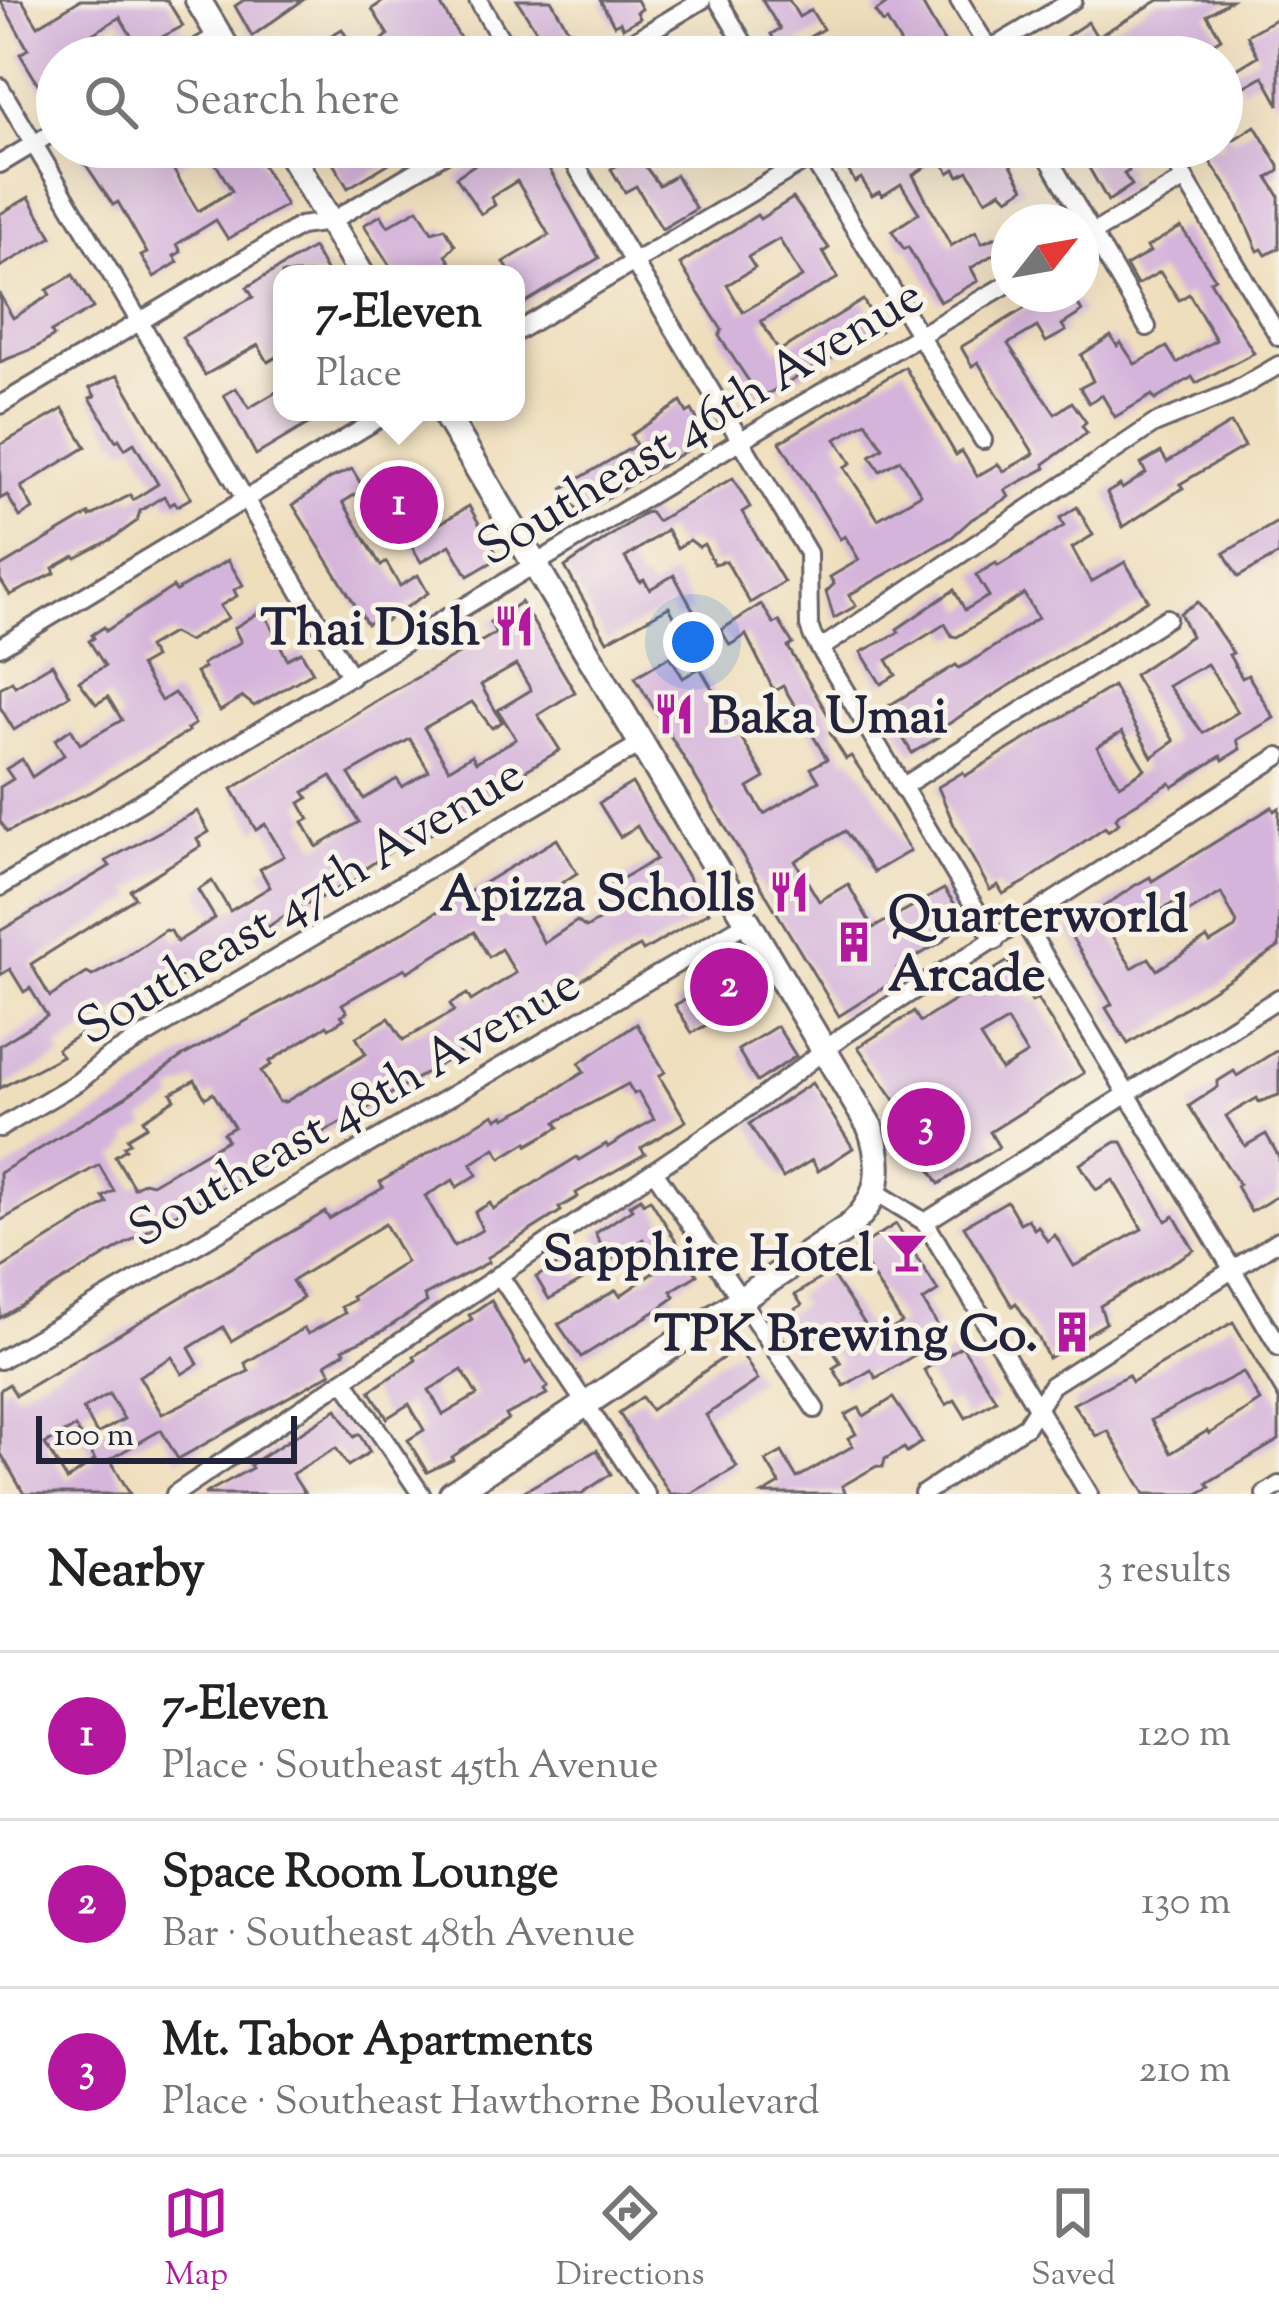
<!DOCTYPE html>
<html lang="en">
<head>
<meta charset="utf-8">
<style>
	:root { --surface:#fff; --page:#f2f2f2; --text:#222; --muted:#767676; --line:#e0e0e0; --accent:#b5179e }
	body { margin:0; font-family:"Sorts Mill Goudy",serif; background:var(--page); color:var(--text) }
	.compass { position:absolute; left:991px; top:204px; width:108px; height:108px; border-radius:50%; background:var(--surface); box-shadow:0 12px 48px #0002; rotate:59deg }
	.scale { position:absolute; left:36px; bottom:30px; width:261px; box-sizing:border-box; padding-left:12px; border:6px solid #22223b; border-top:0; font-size:33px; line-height:42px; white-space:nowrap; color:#22223b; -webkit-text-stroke:9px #f7f3e8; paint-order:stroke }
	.you { position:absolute; left:693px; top:642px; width:42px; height:42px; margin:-30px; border:9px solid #fff; border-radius:50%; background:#1a73e8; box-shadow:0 0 0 18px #1a73e833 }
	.badge { display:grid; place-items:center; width:78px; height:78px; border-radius:50%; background:var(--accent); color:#fff; font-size:39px; font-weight:700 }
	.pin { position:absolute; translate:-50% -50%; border:6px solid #fff; box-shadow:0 3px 12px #0006 }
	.popup { position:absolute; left:273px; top:265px; width:252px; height:156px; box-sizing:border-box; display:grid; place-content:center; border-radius:24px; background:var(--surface); filter:drop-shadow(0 3px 9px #0005); font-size:39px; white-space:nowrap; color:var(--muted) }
	.popup b { font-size:45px; color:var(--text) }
	.popup::after { content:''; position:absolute; left:50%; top:100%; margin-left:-24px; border:24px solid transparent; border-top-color:var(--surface) }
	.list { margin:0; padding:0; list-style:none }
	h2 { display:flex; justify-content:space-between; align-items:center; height:156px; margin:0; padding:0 48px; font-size:51px }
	h2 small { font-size:39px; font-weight:400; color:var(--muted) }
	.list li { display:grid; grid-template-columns:78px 1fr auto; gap:36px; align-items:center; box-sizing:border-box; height:168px; padding:0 48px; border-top:3px solid var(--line) }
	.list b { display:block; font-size:45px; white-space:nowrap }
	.list p { margin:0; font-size:39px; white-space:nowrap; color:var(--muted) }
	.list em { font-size:39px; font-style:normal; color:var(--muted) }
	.icon { flex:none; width:66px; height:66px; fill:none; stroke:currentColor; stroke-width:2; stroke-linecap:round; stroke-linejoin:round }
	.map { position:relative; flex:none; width:1279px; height:1494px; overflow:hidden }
	.search { position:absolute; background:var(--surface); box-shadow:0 12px 48px #0002; left:36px; right:36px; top:36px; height:132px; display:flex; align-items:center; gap:30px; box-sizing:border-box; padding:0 42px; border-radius:66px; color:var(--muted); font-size:45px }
	.sheet { height:660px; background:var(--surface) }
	nav { display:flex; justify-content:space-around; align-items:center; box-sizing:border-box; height:168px; border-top:3px solid var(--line); background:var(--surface); font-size:33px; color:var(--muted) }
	nav a { display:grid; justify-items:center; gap:6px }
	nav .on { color:var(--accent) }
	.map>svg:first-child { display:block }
	.building { fill:#d5b4db; fill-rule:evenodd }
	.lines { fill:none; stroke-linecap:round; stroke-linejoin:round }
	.minor-casing { stroke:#6a6468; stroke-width:22 }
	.secondary-casing { stroke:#6a6468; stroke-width:30 }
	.minor { stroke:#fff; stroke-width:16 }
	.secondary { stroke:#fff; stroke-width:24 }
	.labels { text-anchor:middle; stroke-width:10; stroke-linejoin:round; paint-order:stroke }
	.street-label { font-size:51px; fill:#22223b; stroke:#f7f3e8 }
	.poi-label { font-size:51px; font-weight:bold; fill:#22223b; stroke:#f7f3e8; text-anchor:end }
</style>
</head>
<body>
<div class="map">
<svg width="1279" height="1494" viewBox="0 0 1279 1494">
	<rect width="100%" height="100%" fill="#f7f3e8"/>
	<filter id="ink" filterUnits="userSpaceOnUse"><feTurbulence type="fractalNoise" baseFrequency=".00833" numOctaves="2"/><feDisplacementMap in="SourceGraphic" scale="24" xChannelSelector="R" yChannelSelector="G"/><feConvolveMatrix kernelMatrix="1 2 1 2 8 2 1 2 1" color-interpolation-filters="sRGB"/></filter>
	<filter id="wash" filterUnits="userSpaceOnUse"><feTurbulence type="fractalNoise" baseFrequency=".004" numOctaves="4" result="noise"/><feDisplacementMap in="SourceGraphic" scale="48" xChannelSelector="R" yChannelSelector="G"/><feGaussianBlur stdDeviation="2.7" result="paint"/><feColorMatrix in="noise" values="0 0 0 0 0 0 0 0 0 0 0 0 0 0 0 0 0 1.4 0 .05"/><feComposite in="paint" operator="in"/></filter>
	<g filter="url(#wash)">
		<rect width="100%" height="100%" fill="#efdebc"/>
		<g id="blocks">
			<!-- building -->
			<g class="building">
				<polygon points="0,0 22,0 38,26 80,0 167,0 183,26 139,49 120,17 89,36 102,57 57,57 57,80 41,89 20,54 28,49"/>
				<polygon points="244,0 303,0 252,36 235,6"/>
				<polygon points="385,0 438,0 471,57 294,57 342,29 357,55 380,42 388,35 372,9"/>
				<polygon points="517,0 551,0 578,46 553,57"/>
				<polygon points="600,0 637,0 642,9 637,12 640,18 623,28 620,22 614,25"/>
				<polygon points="762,0 789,0 799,17 811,10 823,29 782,53 771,34 780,29"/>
				<polygon points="892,0 920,0 950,52 942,57 909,57 887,21 883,23 875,12"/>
				<polygon points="1159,0 1231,0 1207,15 1221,38 1192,56 1180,36 1145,57 1035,57 1088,22 1097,37"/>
				<polygon points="1279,17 1279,105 1263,76 1242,88 1232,72 1258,56 1247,35"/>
				<polygon points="1222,122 1233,140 1255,126 1279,166 1279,171 1268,178 1279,196 1279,248 1266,255 1262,249 1258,251 1234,197 1200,147 1222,147"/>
				<path d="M95,147h157l34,58 -58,34 -12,-19 -39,24 4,8 -7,4 4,6 -24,15 -13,-21 6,-3 -29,-51 -5,3 -33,-49zM207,149l25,42 -34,20 -25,-42z"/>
				<polygon points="323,147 416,147 348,188"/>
				<polygon points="501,147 537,147 599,258 516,308 516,274 511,274 504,262 549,235 517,181 491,197 495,205 481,214 456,177"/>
				<polygon points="870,147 1001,147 1024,188 1008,198 1001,191 986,200 968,171 959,176 955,169 949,173 940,158 913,175 951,246 976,231 982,243 1009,232 1009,270 1005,271 994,254 971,268 978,281 940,302 908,247 904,249 892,231 919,213 901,184 882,196 879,192 872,196 861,178 855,182 844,163"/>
				<polygon points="1077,147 1115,147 1129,171 1124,174 1132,185 1108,201"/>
				<polygon points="636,154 659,185 676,175 696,209 662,229 636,186 625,192 611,169"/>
				<polygon points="29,197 52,237 0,267 0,214"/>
				<path d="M793,198l36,50 -6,4 15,26 -77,43 18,30 84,-51 18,31 -121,67 -41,-62 3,-6 -42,-66 77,-49 3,4zM779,239l23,38 -59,35 -16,-27 28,-17 -7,-11z"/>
				<polygon points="418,209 432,232 445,228 455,245 446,255 457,274 395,274 364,225 381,215 388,226"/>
				<polygon points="1181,227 1215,278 1210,281 1254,353 1196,383 1192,377 1155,400 1152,395 1115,417 1102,395 1089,403 1080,388 1093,381 1081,355 1111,336 1117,346 1121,343 1135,364 1167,347 1177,363 1216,340 1189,294 1179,300 1160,272 1137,285 1126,266 1150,252 1147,247"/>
				<polygon points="313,248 328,274 282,274 282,354 268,362 258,345 205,375 182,337 253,297 247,287"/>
				<polygon points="73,275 93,308 51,332 54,336 35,348 0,362 0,295 13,318 50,295 47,290"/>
				<path d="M1061,294h12l9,18 -20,13 4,6 -20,11 -9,-15 -29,17 47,70 17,-12 14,20 -4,4 5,7 -43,31 2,4 -41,22 4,7 -37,22 -20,18 -103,58 7,11 -22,12 -8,-26 8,-8 -4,-7 29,-17 -14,-24 -5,3 -60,-97 125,-75 51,88 6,-4 15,25 21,-12 6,7 30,-17 -56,-92 -6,4 -11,-19 84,-51 3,6zM866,422l17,26 -13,8 10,15 20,-11 21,34 -43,25 -34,-52 7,-4 -15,-24z"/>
				<polygon points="118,375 191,498 177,506 175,502 170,505 164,496 140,511 137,521 112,539 76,558 74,556 53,568 55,573 10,595 0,579 0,567 89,514 90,517 130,495 133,500 158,484 134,443 125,449 119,439 116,441 90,398 95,396 90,388"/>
				<polygon points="236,388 249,408 278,391 282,412 328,412 256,455 224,395"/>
				<polygon points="681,402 687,413 692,410 707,438 580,515 563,488 636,445 631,435"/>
				<polygon points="63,409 86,447 21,487 33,509 20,517 7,495 0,499 0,445"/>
				<polygon points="1231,423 1245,446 1180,484 1183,488 1123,527 1107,493 1120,485 1122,489 1146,473 1141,464 1161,452 1167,462"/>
				<polygon points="352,469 364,489 343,502 381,566 386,562 400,586 418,575 428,593 375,628 371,622 367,624 293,505 331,478"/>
				<polygon points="405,478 434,527 469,506 499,558 468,576 450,545 421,562 404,534 396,538 372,497"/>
				<polygon points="733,478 750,507 742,512 784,582 750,603 726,561 714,564 704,544 699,547 690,540 677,548 667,530 625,558 640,582 644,580 650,589 674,575 693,610 676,620 669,607 607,641 565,567 644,513 650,512 657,521"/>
				<polygon points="1077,507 1093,535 1072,548 1091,582 1125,562 1148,600 970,710 936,732 939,737 912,753 885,708 956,665 959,668 969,663 1038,618 1024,594 957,637 952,636 945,624 887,660 896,675 881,684 861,652 899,632 897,629 954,590 965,610 989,596 976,575 996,563 998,566 1064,526 1060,518"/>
				<polygon points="1279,521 1279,554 1238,577 1224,553"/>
				<polygon points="228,560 243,585 234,590 237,596 220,606 228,618 188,641 172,633 148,647 154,658 140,666 161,701 174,693 182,702 195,724 187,729 189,731 94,790 7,832 0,821 0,787 13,779 6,769 22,759 32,777 64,755 55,740 71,729 80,744 122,720 108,697 96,704 79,681 105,666 89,641 94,638 92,635 104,627 106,631 173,587 176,591"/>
				<path d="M521,602l54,90 -37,23 22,35 -37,22 2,4 -29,19 -93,55 -3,-5 -40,27 2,4 -54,28 -2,-3 -66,45 -117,61 -66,42 5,7 -62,32v-43l47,-29 -17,-28 -6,4 -14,-23 -10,6v-44l110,-65 -4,-5 91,-50 12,21 -12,7 4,7 -71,44 5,8 -104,66 19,33 37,-24 5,3 31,-17 42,-29 6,1 6,11 38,-24 -17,-28 14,-9 18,30 40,-24 -10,-18 24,-13 -19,-32 -9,6 -24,-41 152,-93 112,-63 -6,-11zM516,665l15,25 -33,20 18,29 -40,23 -4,-7 -23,14 -25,-41 48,-26 20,26 10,-6 -21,-37zM410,739l19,32 -27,16 -5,-8 -33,20 -15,-25zM331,776l28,46 -42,25 -14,-25 6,-3 -9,-16 8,-5 -4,-6z"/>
				<path d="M1198,602l35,51 -4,2 13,23 6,-3 26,43 -37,22 3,9 -17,11 -2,-4 -48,31 -3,-4 -7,4 -43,26 -4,5 3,5 -11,8 -3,-4 -78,54 -24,13 -5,-9 -8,5 -36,-65 -16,-38 25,-15 2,4 148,-90 39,71 22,-16 -40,-66 57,-39 -11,-23zM1207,664l31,48 -35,21 -35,-47zM1122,732l23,37 -25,16 -23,-38z"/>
				<polygon points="761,604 774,624 779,621 793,644 788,647 834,725 830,733 846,759 851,756 866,778 910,851 874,872 845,831 795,861 819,901 848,884 873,928 944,889 966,919 943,941 897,968 902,976 839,1016 635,677 670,656 683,678 700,668 765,778 748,788 764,814 819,781 811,768 827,759 783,686 774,691 746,635 730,645 721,630"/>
				<polygon points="263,610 287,659 301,652 313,672 254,706 243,697 220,711 196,673 204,668 202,664 241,642 234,628"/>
				<polygon points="52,664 70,695 14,730 0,707 0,688 12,681 15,686"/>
				<path d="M632,783l77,129 -66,39 -3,-5 -28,15 -241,145 -180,99 -191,113v-49l107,-66 -4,-6 11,-6 -15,-26 -99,56v-48l127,-77 54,-39 191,-106 185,-112 20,34 -53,35 20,35 33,-22 9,7 33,-19 -13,-21 50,-29 -19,-33 -17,11 -21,-34zM474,932l15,25 12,-8 15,24 -45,28 -4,-7 -17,10 4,7 -51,29 -14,-22 -33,19 10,17 -81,48h-6l-18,-31 10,-6 -2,-3 58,-37 2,3 15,-9 -3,-4 6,-3 -5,-8 63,-36 2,4zM195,1080l10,18 8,-5 21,34 -11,6 4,7 -75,44 -8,-2 -10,6 -19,-32 11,-7 -2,-3 6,-3 -3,-5 20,-12 -4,-6 32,-21 -4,-6z"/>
				<path d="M1272,807l2,4 5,-3v139l-151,97 -22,-36 6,-4 -44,-73 66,-45 16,-9 2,4zM1221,893l16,30 -2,5 -25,15 -3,-5 -50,32 -8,-12 -17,10 -22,-35 32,-22 2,4 7,-4 2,4 22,-13 9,13z"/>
				<polygon points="738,954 762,994 692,1033 675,1005 702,990 696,979"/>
				<path d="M1008,961l3,5 4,-3 8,13 -4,3 13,23 5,-3 47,74 -94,59 9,15 -60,37 -39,-64 6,-4 -48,-69 56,-35 6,10 69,-43 -3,-4zM1007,1021l20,33 -26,16 -21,-33z"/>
				<path d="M637,1024l28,48 -6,4 27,45 -45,27 4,6 -69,39 2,4 -19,11 2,3 -74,47 2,4 -65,34 3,6 -46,30 -38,17 2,3 -19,12 5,9 -21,12 -132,74 -17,-29 -51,29 20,35h-106l-24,-42v-62l9,-6 7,11 309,-183 4,7 54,-31 -3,-6 114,-68 3,5 7,-4 1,3 26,-13 53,-33 -5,-9zM628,1084l6,10 4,-2 16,27 -46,28 -2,-3 -27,16 -2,-3 -84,52 -3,-6 -15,9 7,18 -28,16 -29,-50 28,-16 4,7 20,-12 -6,-11 24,-16 6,10 26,-16 1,3 31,-18 -3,-5zM385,1224l21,38 -54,35 2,3 -13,7 4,6 -37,21 -4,-6 -59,35 4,8 -87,43 -23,-38 33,-19 10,17 16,-10 -9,-16 34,-21 8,14 72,-43 -11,-17zM109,1394l15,25 -27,15 -14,-25zM75,1427l20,33 -28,20 -22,-36z"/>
				<polygon points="777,1026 796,1056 757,1082 738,1050"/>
				<polygon points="1279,1049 1279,1095 1259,1102 1257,1098 1226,1116 1245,1146 1266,1134 1279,1157 1279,1195 1251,1212 1236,1186 1239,1184 1189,1106 1218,1087 1218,1081 1234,1071 1237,1076"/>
				<polygon points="812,1083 853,1148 818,1171 812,1160 783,1178 749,1124"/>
				<polygon points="1116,1142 1122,1142 1166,1221 1174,1216 1194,1250 1100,1306 1106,1323 1048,1358 1039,1339 1016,1303 1012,1306 964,1226 1007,1201 1020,1223 1028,1219 1034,1229 1038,1226 1047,1241 1055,1235 1074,1266 1113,1245 1142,1229 1113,1180 1096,1190 1080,1164"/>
				<polygon points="641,1198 643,1203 650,1199 697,1275 671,1291 675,1297 654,1312 581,1357 558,1324 616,1290 620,1296 660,1268 643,1239 611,1260 597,1238 596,1233 632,1209 629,1205"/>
				<polygon points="896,1224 938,1291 923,1301 938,1326 911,1341 918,1353 876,1378 871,1370 844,1386 833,1368 841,1363 821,1334 791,1351 773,1322 802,1305 795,1295 830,1272 875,1339 902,1323 856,1249"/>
				<polygon points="570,1258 583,1280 549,1299 536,1277"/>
				<path d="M491,1300l35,64 5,-3 17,26 -4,3 3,4 -41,21 2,4 -56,38 1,3 -26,12 -19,-32 16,-10 -15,-26 -22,14 -17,-27 46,-31 -2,-4 58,-37 -3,-4zM462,1370l15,25 -34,20 -14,-25z"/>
				<path d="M1233,1322l46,78v40l-72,43 3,4 -13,7h-52l-37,-63 -12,5 -23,-32 55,-29 4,7zM1243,1372l17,29 -51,33 -2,-3 -36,22 -20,-33z"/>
				<polygon points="962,1346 996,1400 966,1418 955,1400 946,1405 924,1370"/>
				<polygon points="738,1347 758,1380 706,1415 737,1467 690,1494 670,1494 619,1413 642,1397 651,1410"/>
				<polygon points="893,1398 922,1442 907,1452 904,1448 885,1459 883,1467 877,1466 842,1486 846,1494 763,1494 780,1484 766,1461 782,1452 797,1478 853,1446 848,1438 856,1434 845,1415 859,1408 864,1416"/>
				<polygon points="337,1409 354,1437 359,1434 370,1452 348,1466 336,1448 292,1474 305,1494 204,1494 252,1468 250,1465"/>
				<polygon points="597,1450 611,1474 581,1494 519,1494"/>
			</g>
		</g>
	</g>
	<g filter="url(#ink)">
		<use href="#blocks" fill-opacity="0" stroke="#6a6468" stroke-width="3"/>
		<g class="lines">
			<!-- minor casing -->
			<g class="minor-casing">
				<g id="minor">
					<polyline points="478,0 511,57"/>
					<polyline points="718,0 752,57"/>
					<polyline points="959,0 993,56"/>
					<polyline points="182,57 219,35"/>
					<polyline points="607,57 702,0"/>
					<polyline points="977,57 1073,0"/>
					<polyline points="0,87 351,677"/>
					<polyline points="565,147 808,553 809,626 813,637 995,941"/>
					<polyline points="1042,147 1147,327"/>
					<polyline points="1166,147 1279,337"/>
					<polyline points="806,148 983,440"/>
					<polyline points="0,164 57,130"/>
					<polyline points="1081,240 1185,179"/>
					<polyline points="516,332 828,147"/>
					<polyline points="0,405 300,226 330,222 456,147"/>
					<polyline points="0,647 390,412"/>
					<polyline points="820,649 1154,424 1233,392 1279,365"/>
					<polyline points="902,787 1167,618"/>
					<polyline points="0,887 741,440 1009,283"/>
					<polyline points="1024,922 1279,1347"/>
					<polyline points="0,1128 78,1082 107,1058 642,743"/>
					<polyline points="654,1171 815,1409"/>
					<polyline points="876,1192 925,1222 1089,1494"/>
					<polyline points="925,1222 1279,998"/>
					<polyline points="499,1275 646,1494"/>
					<polyline points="0,1360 748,922"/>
					<polyline points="344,1380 421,1494"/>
					<polyline points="175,1494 753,1104 846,1034 1279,756"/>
					<polyline points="923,1494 1026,1426 1052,1385 1279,1240"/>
					<polyline points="1265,1494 1279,1485"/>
				</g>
			</g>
			<!-- secondary casing -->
			<g class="secondary-casing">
				<g id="secondary">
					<polyline points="198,0 232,57"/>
					<polyline points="286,147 361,274"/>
					<path d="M444,412l426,715c14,40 11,73 -23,101l-395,266"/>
				</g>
			</g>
			<!-- minor -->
			<use href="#minor" class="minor"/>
			<!-- secondary -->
			<use href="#secondary" class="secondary"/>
		</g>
	</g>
	<!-- icons -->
	<defs>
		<g id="restaurant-bare" transform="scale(3.24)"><path d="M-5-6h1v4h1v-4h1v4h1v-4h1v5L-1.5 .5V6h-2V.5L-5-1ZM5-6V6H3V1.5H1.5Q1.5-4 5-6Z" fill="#b5179e" stroke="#f7f3e8" stroke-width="2.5" paint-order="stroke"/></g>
		<g id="building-bare" transform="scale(3.24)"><path d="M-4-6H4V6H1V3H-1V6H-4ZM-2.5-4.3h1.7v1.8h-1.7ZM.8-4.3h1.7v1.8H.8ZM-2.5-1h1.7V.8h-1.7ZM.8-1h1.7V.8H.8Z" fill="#b5179e" stroke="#f7f3e8" stroke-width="2.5" paint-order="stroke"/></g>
		<g id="bar-bare" transform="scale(3.24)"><path d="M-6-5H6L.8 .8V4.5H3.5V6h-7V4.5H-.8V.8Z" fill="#b5179e" stroke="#f7f3e8" stroke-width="2.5" paint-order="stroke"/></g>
	</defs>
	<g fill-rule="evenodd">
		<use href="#restaurant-bare" x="514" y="626"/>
		<use href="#restaurant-bare" x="674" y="714"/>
		<use href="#restaurant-bare" x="789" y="892"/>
		<use href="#building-bare" x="854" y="942"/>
		<use href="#bar-bare" x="907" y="1252"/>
		<use href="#building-bare" x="1072" y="1332"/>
	</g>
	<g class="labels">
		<!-- street labels -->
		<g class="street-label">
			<text transform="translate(699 420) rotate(-31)" y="18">Southeast 46th Avenue</text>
			<text transform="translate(299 899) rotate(-31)" y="18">Southeast 47th Avenue</text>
			<text transform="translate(353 1105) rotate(-30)" y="18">Southeast 48th Avenue</text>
		</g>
		<!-- poi labels -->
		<g class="poi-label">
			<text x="480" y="644">Thai Dish</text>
			<text x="708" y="732" text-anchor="start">Baka Umai</text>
			<text x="755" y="910">Apizza Scholls</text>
			<text x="888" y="931" text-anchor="start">Quarterworld<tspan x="888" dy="59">Arcade</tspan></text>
			<text x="873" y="1270">Sapphire Hotel</text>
			<text x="1038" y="1350">TPK Brewing Co.</text>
		</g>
	</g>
</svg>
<svg class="compass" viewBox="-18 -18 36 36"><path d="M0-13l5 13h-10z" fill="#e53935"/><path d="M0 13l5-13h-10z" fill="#767676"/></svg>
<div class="scale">100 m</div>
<div class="you"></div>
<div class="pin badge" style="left:399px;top:505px">1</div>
<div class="popup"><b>7-Eleven</b>Place</div>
<div class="pin badge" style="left:729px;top:987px">2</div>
<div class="pin badge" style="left:926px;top:1127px">3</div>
<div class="search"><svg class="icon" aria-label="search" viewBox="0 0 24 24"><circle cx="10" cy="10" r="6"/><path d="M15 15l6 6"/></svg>Search here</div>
</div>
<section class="sheet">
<h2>Nearby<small>3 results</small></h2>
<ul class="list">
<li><span class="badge">1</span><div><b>7-Eleven</b><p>Place · Southeast 45th Avenue</p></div><em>120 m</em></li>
<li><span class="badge">2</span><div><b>Space Room Lounge</b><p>Bar · Southeast 48th Avenue</p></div><em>130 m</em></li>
<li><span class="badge">3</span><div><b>Mt. Tabor Apartments</b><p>Place · Southeast Hawthorne Boulevard</p></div><em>210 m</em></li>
</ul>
</section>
<nav>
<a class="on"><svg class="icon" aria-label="map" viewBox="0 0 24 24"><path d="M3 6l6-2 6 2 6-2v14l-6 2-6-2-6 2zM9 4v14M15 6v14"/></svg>Map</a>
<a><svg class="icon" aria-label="directions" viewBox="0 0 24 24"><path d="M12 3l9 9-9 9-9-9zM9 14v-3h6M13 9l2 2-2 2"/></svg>Directions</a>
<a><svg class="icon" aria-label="saved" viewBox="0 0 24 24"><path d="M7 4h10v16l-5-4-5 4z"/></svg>Saved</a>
</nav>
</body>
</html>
